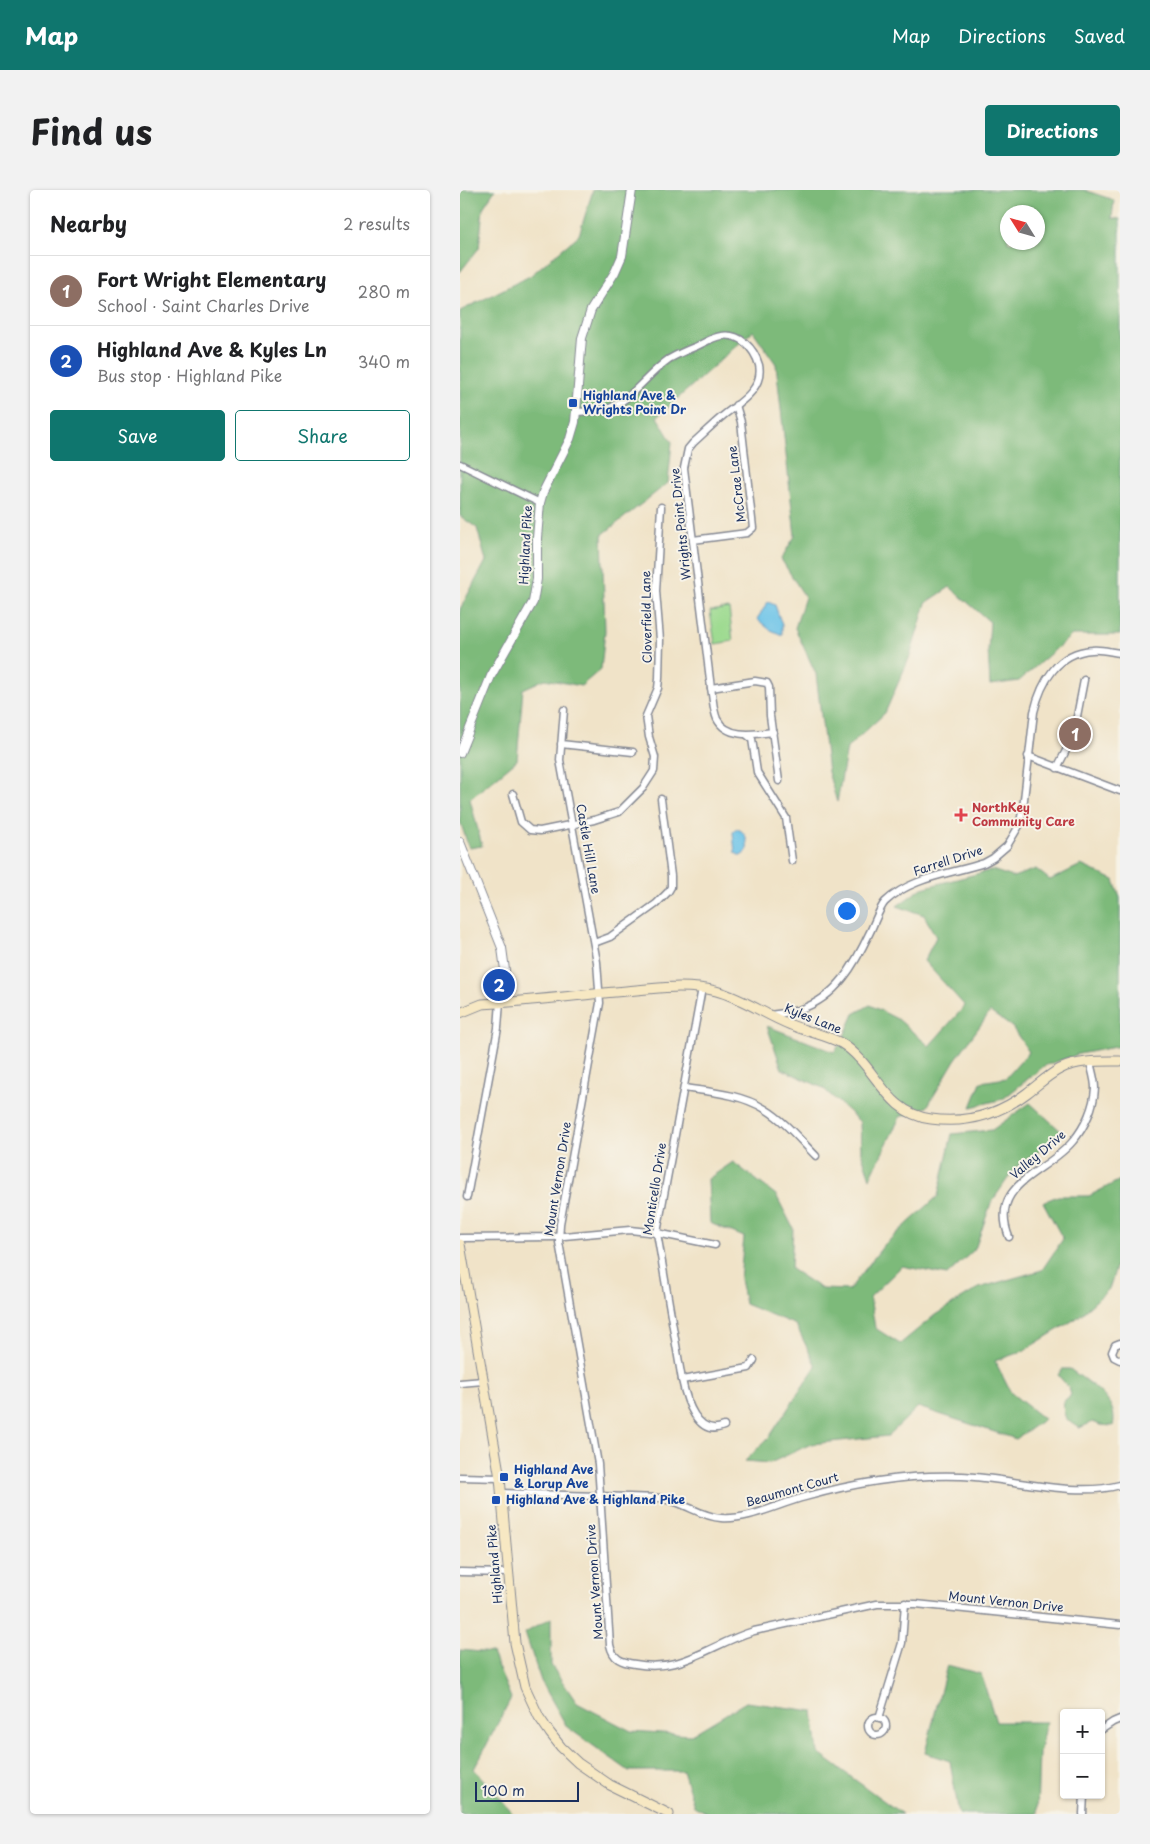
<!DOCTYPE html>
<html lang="en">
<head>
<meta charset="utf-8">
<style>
	:root { --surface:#fff; --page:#f2f2f2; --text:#202124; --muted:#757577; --line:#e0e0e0; --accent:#0f766e }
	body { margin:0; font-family:"Playpen Sans",sans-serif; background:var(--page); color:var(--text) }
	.controls { position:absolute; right:15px; bottom:15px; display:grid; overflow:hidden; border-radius:5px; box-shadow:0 1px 4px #0004 }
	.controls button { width:45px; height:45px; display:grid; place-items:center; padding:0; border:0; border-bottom:1px solid var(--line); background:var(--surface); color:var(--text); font:25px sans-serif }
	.compass { position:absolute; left:540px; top:15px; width:45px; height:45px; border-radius:50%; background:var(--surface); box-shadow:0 1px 4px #0004; rotate:307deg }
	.scale { position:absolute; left:15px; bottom:12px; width:104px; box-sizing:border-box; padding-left:5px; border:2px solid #1b2f5e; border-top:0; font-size:14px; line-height:18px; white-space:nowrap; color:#1b2f5e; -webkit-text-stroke:4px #f7f3e8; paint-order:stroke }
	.you { position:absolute; left:386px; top:720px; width:18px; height:18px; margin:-12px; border:4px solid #fff; border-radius:50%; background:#1a73e8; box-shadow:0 0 0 8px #1a73e833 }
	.badge { display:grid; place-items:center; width:32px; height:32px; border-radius:50%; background:var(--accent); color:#fff; font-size:16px; font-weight:700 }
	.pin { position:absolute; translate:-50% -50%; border:2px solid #fff; box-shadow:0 1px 5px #0006 }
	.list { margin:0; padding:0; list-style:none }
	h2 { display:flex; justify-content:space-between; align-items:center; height:65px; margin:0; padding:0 20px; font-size:21px }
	h2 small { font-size:16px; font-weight:400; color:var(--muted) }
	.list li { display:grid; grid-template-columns:32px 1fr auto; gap:15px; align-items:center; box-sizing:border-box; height:70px; padding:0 20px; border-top:1px solid var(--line) }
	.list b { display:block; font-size:19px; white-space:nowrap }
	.list p { margin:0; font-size:16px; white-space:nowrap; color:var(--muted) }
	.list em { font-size:16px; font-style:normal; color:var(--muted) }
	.actions { display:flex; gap:10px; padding:15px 20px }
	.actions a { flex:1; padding:11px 0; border:1px solid var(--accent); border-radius:5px; text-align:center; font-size:18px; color:var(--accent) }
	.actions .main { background:var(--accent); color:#fff }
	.map { position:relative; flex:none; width:660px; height:1624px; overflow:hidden; border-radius:5px }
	header { display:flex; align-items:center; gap:30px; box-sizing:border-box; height:70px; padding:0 25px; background:var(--accent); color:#fff }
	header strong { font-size:24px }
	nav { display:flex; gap:28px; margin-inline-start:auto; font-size:18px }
	.intro { display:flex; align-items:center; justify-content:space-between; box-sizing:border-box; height:120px; padding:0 30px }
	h1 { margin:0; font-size:35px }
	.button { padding:12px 22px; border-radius:5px; background:var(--accent); color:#fff; font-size:18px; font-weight:700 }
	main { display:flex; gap:30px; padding:0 30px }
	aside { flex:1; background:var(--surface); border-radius:5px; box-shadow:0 1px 4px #0004 }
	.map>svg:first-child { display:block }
	.green { fill:#9cda8f; stroke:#5c8476 }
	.forest { fill:#7dba7a; stroke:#4c746c; fill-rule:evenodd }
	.water { fill:#6ac3e8; stroke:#4279a3 }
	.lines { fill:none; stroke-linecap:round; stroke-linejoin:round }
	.minor-casing { stroke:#868993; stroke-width:9 }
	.tertiary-casing { stroke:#868993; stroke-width:10 }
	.secondary-casing { stroke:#868993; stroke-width:11 }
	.minor { stroke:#fff; stroke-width:6 }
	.tertiary { stroke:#fff; stroke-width:8 }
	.secondary { stroke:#f7e8c3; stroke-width:9 }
	.transit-dot { fill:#1a4fb4; stroke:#f7f3e8; stroke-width:2 }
	.health-dot { fill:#e0444e; stroke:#f7f3e8; stroke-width:2 }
	.labels { text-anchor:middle; stroke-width:4; stroke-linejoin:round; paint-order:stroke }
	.transit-label { font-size:12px; font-weight:bold; fill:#164399; stroke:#f7f3e8; text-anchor:start }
	.street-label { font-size:12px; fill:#1b2f5e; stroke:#f7f3e8 }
	.health-label { font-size:12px; font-weight:bold; fill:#be3a42; stroke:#f7f3e8; text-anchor:start }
</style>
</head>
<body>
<header>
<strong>Map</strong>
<nav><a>Map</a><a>Directions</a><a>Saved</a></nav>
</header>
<div class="intro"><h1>Find us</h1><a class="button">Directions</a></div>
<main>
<aside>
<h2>Nearby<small>2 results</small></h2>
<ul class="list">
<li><span class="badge" style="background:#8d6e63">1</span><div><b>Fort Wright Elementary</b><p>School · Saint Charles Drive</p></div><em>280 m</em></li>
<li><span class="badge" style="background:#1a4fb4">2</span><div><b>Highland Ave &amp; Kyles Ln</b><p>Bus stop · Highland Pike</p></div><em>340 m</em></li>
</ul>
<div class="actions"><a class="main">Save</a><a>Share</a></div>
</aside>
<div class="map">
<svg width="660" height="1624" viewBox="0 0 660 1624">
	<rect width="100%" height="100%" fill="#f7f3e8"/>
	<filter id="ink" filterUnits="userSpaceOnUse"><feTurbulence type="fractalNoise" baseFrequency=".02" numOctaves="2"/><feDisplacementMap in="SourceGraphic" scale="10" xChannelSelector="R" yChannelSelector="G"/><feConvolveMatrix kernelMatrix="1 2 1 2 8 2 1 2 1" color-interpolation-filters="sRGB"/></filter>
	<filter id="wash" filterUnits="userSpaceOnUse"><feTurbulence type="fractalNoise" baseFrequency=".0096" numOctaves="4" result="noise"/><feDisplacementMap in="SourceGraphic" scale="20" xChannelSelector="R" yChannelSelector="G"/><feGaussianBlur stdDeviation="1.12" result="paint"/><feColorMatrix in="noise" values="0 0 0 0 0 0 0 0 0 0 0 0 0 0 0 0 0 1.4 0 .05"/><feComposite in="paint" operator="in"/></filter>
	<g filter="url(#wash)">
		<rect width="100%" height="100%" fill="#f0e3c8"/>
		<!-- green -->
		<polygon class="green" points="269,418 273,451 255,454 250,421"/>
		<!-- forest -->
		<g class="forest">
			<polygon points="0,0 35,0 23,18 19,58 0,82"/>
			<path d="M133,0h491l30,10 -2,18 8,1v416h-48l-53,46 -29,4 -2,-35 2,-28 -40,-35 -24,16 -16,53 -25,57 -38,35 -10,54 -9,-30 -12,-98 -21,-46 10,-31 -24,-38 14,-23 -19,-172 -23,-33 -96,86 15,25 -4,41 -66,52 3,96 -4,38 -20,17 -36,-7 -22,10 -6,71 -47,39 12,47 -13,2 -9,-27v-212l26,-48 -9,-33 -17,-12v-205l70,-35 49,-41zM548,22h30v30h-30z"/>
			<polygon points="621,675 654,690 660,708 660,856 619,864 584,876 543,909 511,917 521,892 546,888 569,862 552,837 530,822 495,870 467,917 440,927 410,988 401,962 400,932 363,898 322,879 307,836 374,862 381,853 394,824 410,815 439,830 469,856 505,816 464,771 476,747 464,725 437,716 462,698 532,680 553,687 576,679 590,690"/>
			<polygon points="570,913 603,943 555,978 531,1013 515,1059 487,1085 442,1076 410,1107 415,1138 440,1154 475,1125 519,1098 582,1080 603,1049 583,1012 598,1006 629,1006 660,990 660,1076 657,1074 649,1099 617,1128 563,1161 535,1171 551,1203 584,1229 556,1249 458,1217 428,1246 351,1254 310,1273 285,1271 310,1246 356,1176 336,1135 285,1114 280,1089 284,1047 250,1033 248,989 273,972 316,1005 333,1038 331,1079 362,1099 389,1100 424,1055 478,1006 492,944 532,940"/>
			<path d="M602,1179h8c18,14 50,31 43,57l-13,-1 -7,-3 -14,6c-13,-8 -17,-11 -15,-27l7,-6 -2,-7 -11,-13z"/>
			<polygon points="91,1428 91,1475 117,1513 171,1541 231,1545 286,1512 353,1521 358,1563 442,1624 249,1624 234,1616 223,1581 169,1581 107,1537 81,1491 65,1443"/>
			<polygon points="0,1460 32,1463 51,1508 14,1579 53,1624 0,1624"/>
			<polygon points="487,1475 521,1484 536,1532 586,1532 579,1563 577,1624 499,1624 490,1571 465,1563"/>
		</g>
		<!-- water -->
		<g class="water">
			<polygon points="308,412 315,415 322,435 322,445 309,439 297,429"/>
			<path d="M277,639c9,2 11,13 10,22l-6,5 -6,-3 -2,-21z"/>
		</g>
	</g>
	<g filter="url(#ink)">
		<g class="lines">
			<!-- minor casing -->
			<g class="minor-casing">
				<g id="minor">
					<path d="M117,222c14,-1 28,0 41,-8 19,-12 32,-32 51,-45 9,-5 18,-9 28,-13 7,-3 16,-9 24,-10 19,-3 33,12 38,29 5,24 -20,38 -35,50 -11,9 -21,19 -31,28l-5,6 -4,19 27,220c2,10 2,22 6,31 10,20 38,15 56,13"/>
					<polyline points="0,274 80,313"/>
					<polyline points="233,350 287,343 293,338 281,232 276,215"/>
					<polyline points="251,498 295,491 307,493 309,497 310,526 319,591"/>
					<path d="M104,520l-4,50 37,202 3,41 -40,221 -1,18 39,222 12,181c3,14 11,17 25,19 49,9 75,-20 119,-33l123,-27h39l204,21"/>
					<polyline points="287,545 292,549 297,582 326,628 332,671"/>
					<polyline points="101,554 173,562"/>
					<polyline points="568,566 660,601"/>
					<polyline points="597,578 613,547 624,490"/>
					<polyline points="53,604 61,632 70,640 80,641 134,630 159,622 183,598 194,581 195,567 189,547 186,526 198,498 199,489 200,450 196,401 201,317"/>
					<polyline points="134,753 150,747 196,714 208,702 211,697 211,686 201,609"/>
					<path d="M242,798l-45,245 25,147c4,19 15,58 42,46"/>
					<path d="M311,825c10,-2 20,-2 30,-6 36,-12 54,-45 69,-77 4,-8 10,-25 15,-30 26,-25 66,-28 99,-39l9,-5 14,-12 12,-20 4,-18 11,-96c7,-30 24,-60 58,-62 9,-1 19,2 28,3"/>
					<path d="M224,898c27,4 57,6 81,21 20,12 35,31 51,47"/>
					<polyline points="7,1007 38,838 40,812"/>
					<path d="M549,1047c-21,-54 37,-63 64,-96 12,-14 21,-34 22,-53 0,-8 -3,-17 -5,-26"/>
					<polyline points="0,1048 93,1047 170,1040 197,1043 255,1055"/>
					<polyline points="660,1153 655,1155 652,1162 654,1167 660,1170"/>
					<polyline points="222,1190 289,1178 294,1170"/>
					<polyline points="0,1193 23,1191"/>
					<polyline points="0,1287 40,1288"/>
					<path d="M42,1303l158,5c6,2 12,3 18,5 14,5 27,14 43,15 28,2 57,-14 84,-21 49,-14 106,-23 157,-21 49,2 112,22 158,9"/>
					<polyline points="0,1382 49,1383"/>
					<circle cx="417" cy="1536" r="9"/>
					<polyline points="419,1528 442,1453 445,1413"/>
					<polyline points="641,1540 653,1532 660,1529"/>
					<polyline points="623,1624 624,1605"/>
				</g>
			</g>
			<!-- tertiary casing -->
			<g class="tertiary-casing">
				<g id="tertiary">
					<polyline points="0,563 31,486 73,412 77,389 77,348 80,313 83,302 110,249 115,232 122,148 131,120 155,82 162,66 172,0"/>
					<polyline points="0,652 42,758 45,780 40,812"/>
				</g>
			</g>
			<!-- secondary casing -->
			<g class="secondary-casing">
				<g id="secondary">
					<path d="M0,823l22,-9c48,-3 96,-9 144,-13 29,-3 61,-7 90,0 27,7 49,24 75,34 17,7 35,10 50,18 36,22 43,70 90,76 36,5 67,-4 96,-26 11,-8 21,-18 33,-24 18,-9 41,-8 60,-8"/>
					<polyline points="0,1054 40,1288 55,1453 65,1497 79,1527 90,1543 101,1557 118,1573 150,1595 209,1624"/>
				</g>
			</g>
			<!-- minor -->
			<use href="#minor" class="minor"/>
			<!-- tertiary -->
			<use href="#tertiary" class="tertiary"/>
			<!-- secondary -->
			<use href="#secondary" class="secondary"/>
		</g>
	</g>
	<!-- markers -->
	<g class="transit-dot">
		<rect x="108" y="208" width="10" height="10" rx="2.5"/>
		<rect x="39" y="1282" width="10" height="10" rx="2.5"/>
		<rect x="31" y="1305" width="10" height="10" rx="2.5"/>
	</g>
	<path class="health-dot" d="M498.5 617.5h5v5h5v5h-5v5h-5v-5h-5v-5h5z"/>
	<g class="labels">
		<!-- transit labels -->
		<g class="transit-label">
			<text x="123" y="210">Highland Ave &amp;<tspan x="123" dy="14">Wrights Point Dr</tspan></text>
			<text x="54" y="1284">Highland Ave<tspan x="54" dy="14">&amp; Lorup Ave</tspan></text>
			<text x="46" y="1314">Highland Ave &amp; Highland Pike</text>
		</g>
		<!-- street labels -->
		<g class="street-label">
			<text transform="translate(277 294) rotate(-97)" y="4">McCrae Lane</text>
			<text transform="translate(221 334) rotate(-96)" y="4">Wrights Point Drive</text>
			<text transform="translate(66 355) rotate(-87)" y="4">Highland Pike</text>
			<text transform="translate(187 427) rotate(-91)" y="4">Cloverfield Lane</text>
			<text transform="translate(128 659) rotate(80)" y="4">Castle Hill Lane</text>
			<text transform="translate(488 671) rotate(-18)" y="4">Farrell Drive</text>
			<text transform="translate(353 829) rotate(22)" y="4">Kyles Lane</text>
			<text transform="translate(578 965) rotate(-40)" y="4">Valley Drive</text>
			<text transform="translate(98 989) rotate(-81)" y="4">Mount Vernon Drive</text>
			<text transform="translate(195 999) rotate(-81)" y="4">Monticello Drive</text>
			<text transform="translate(332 1300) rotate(-16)" y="4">Beaumont Court</text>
			<text transform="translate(35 1374) rotate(-95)" y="4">Highland Pike</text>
			<text transform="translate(135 1392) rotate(-94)" y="4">Mount Vernon Drive</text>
			<text transform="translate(546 1412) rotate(6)" y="4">Mount Vernon Drive</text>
		</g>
		<!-- health labels -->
		<g class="health-label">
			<text x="512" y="622">NorthKey<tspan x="512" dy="14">Community Care</tspan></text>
		</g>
	</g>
</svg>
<div class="controls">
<button>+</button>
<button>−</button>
</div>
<svg class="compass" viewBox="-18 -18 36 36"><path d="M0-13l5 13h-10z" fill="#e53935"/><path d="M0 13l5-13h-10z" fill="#757577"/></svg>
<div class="scale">100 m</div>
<div class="you"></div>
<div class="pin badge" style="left:615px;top:544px;background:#8d6e63">1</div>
<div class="pin badge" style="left:39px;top:795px;background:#1a4fb4">2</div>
</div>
</main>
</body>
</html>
